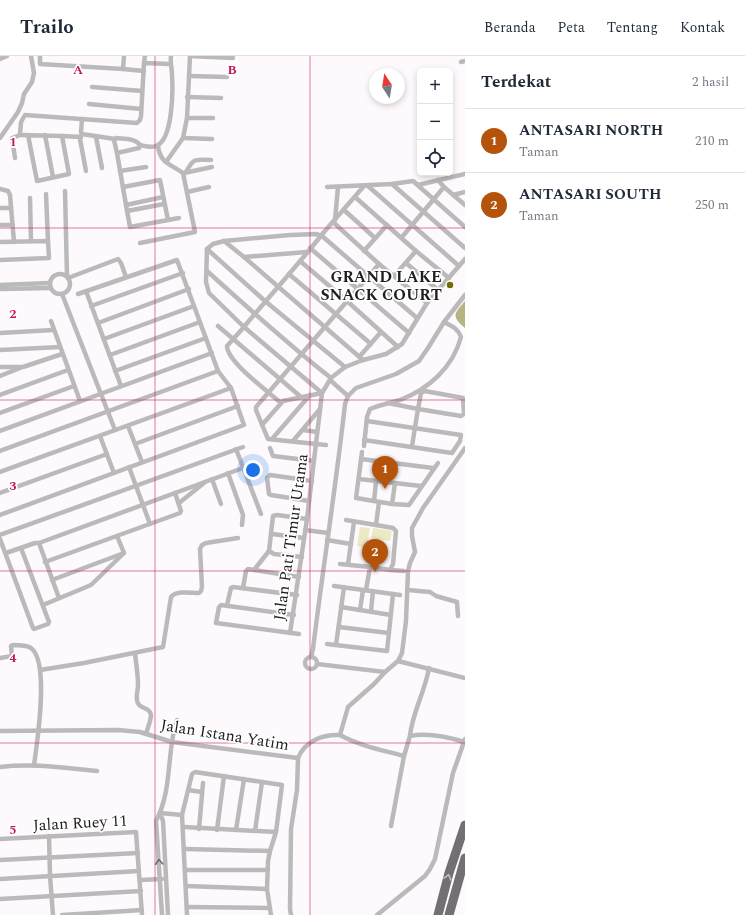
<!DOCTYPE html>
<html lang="id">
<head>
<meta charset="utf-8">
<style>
	:root { --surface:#fff; --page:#f6f6f7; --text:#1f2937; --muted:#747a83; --line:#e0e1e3; --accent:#b45309 }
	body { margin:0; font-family:Spectral,serif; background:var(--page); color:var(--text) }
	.controls { position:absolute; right:12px; top:12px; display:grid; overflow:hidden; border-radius:6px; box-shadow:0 2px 6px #0003 }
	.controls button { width:36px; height:36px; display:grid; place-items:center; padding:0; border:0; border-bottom:1px solid var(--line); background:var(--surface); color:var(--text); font:20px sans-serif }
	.compass { position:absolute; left:369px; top:12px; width:36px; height:36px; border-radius:50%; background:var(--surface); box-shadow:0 2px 6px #0003; rotate:348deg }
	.you { position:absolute; left:253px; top:414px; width:14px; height:14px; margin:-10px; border:3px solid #fff; border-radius:50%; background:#1a73e8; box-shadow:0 0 0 6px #1a73e833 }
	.badge { display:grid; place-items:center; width:26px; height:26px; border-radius:50%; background:var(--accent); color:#fff; font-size:13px; font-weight:700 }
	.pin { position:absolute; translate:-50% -33px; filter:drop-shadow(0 1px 2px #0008) }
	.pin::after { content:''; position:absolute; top:21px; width:14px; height:12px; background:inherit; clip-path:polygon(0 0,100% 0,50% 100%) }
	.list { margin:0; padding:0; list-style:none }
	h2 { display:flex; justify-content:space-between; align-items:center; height:52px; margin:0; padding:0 16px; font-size:17px }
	h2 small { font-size:13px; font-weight:400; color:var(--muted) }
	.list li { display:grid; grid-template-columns:26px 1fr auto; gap:12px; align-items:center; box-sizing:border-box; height:64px; padding:0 16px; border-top:1px solid var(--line) }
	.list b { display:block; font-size:15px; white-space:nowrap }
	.list p { margin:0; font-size:13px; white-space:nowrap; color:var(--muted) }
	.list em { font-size:13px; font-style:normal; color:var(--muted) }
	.icon { flex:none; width:22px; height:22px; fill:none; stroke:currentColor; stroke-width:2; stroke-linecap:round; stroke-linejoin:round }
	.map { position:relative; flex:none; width:465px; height:859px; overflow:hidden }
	header { display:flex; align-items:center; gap:24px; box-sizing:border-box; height:56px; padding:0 20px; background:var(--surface); border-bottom:1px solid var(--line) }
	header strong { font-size:19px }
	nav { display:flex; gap:22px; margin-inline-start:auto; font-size:14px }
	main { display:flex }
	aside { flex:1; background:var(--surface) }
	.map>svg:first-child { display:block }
	.green { fill:#eceac5 }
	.water { fill:#b7b484 }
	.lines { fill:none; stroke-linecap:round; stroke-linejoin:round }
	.minor { stroke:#bbbabb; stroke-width:4.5 }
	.motorway { stroke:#737074; stroke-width:9 }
	.oneway { stroke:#6e6c6e }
	.oneway2 { stroke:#c0bfc0 }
	.grid { fill:none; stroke:#c2185b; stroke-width:1; stroke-opacity:0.55 }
	.poi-dot { fill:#736c07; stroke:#fff; stroke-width:1.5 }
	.labels { text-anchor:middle; stroke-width:3.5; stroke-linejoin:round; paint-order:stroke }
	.poi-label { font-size:16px; font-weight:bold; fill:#201f20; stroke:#fff; text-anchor:end }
	.street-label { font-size:16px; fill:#201f20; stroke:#fff }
	.grid-label { font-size:13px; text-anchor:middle; font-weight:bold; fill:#c2185b; stroke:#fff; stroke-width:3.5; stroke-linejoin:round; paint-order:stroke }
</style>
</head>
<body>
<header>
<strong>Trailo</strong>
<nav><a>Beranda</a><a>Peta</a><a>Tentang</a><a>Kontak</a></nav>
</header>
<main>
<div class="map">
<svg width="465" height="859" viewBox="0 0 465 859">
	<rect width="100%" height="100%" fill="#fdf9fd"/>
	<!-- green -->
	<g class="green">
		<polygon points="360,471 370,472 367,492 357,490"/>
		<polygon points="373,472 392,475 390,485 371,482"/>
	</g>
	<!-- water -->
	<path class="water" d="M465,245v27c-14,-12 -11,-14 0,-27z"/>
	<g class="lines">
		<!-- minor -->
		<g class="minor">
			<polyline points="40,0 40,8 123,13"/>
			<polyline points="124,0 123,13 144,15"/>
			<polyline points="190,0 233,2"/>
			<polyline points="0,3 7,0"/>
			<polyline points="461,6 465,5"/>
			<polyline points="144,7 145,0"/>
			<polyline points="189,20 227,21"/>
			<polyline points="92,31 142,35"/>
			<polyline points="187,41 221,42"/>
			<polyline points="89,48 141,53"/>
			<polyline points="187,62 213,62"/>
			<polyline points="82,63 81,76 82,78 115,83"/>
			<polyline points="82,78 80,83 86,115"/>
			<polyline points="20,79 62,80 69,118 37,125 28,79"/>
			<polyline points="45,79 53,121"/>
			<polyline points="62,80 81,81"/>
			<polyline points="96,81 102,112"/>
			<polyline points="0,82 18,56 22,47 24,38 32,26 34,17 31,0"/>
			<polyline points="183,82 212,83"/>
			<path d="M140,89l-1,3 -22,5 -3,-13 2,-2c9,1 19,0 24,7 5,1 11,3 16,1 17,-6 17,-56 16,-71 0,-7 -2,-12 -1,-19"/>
			<polyline points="117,97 126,149 163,141"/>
			<polyline points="15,102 12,82 20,79 21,66 25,59 137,67 140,64 141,60 144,7 170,8"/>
			<polyline points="166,106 183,82 187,62 190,0"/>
			<polyline points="120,115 146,111"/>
			<path d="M186,116c8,-15 9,-12 25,-12"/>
			<polyline points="184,117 212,111"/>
			<polyline points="438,124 444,131 465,149"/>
			<polyline points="392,128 465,192"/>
			<polyline points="418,129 465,118"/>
			<path d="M364,130l-40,46c-25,32 -54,63 -80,95l-35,-34 -3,-11 1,-33 6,-5 11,-3 66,-6 26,-1 6,2 95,82"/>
			<polyline points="368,130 459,210"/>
			<polyline points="123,131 160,124 168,164"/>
			<polyline points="327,131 392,128 413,125 465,171"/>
			<polyline points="0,133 8,135 10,139 14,186"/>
			<polyline points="65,135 67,220"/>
			<polyline points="187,136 209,131"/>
			<polyline points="46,138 48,185"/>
			<polyline points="453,139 465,136"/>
			<polyline points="355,141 416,195 449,222"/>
			<polyline points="30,142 31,185"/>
			<polyline points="126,149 130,171 179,162"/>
			<polyline points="0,152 11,152"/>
			<polyline points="344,154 375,182"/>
			<polyline points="127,155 164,148"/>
			<polyline points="335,164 338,131"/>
			<polyline points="333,166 379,208 427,247"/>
			<polyline points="0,169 13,169"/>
			<polyline points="402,181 444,131"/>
			<polyline points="224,185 244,201 363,304"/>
			<polyline points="0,186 48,185 49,202 0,204"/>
			<path d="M140,187l55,-11 -12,-59c-13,-9 -24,-11 -25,-28"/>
			<polyline points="310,192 409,277"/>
			<polyline points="207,193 265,245 345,311"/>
			<polyline points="364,195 387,169"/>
			<polyline points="244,201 307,196"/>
			<polyline points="300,205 347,245 398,291"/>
			<polyline points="406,207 438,234"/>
			<path d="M207,215c41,37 81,73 124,107"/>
			<polyline points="289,218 371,288"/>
			<circle cx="60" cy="228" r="10"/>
			<polyline points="394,220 416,195"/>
			<polyline points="68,222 118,203 121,207 126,221"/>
			<polyline points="0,229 50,227"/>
			<polyline points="0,233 51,232"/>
			<polyline points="86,235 121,330"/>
			<polyline points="62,238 115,374"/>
			<polyline points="91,250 183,217"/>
			<polyline points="51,265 80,345"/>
			<polyline points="98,267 189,233"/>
			<polyline points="218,270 301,341"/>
			<polyline points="0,277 53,274"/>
			<polyline points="104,283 194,250"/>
			<polyline points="0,294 60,291"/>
			<polyline points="110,299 200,266"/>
			<polyline points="360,300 381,276"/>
			<polyline points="0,311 23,311 62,298"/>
			<polyline points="115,315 206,282"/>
			<polyline points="0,320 20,312"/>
			<polyline points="330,324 348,340"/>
			<polyline points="423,332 425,335 463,342 464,358 461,360 418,353 421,337 425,335"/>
			<polyline points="0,339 68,314"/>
			<path d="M281,347c-12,-11 -54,-41 -54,-57l17,-19 78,66 -15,126 -17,114"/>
			<polyline points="388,347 418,353 412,390"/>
			<polyline points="0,357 74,330"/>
			<polyline points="262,369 283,345 322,337 331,322 345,311 363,304 386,298 402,288 427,247 465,203"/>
			<polyline points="128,370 142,406"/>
			<polyline points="303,374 317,376"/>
			<polyline points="0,375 212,297"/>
			<polyline points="100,380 114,417"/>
			<polyline points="272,383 310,339"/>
			<polyline points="364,384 452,397 460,385 461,379 367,365"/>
			<polyline points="293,385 320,353"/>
			<polyline points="135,388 238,350"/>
			<polyline points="326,389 268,383 256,354 256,351 379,208"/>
			<path d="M364,390l3,-29 3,-8c10,-4 20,-6 30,-9 29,-11 53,-33 61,-63 -3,-9 -10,-11 -17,-15"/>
			<polyline points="270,392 273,400 314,405"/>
			<polyline points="236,393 261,458"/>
			<polyline points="0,395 218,315"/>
			<polyline points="362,396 356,442 392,448 409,449 438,407"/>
			<polyline points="361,403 433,412"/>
			<polyline points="129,411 150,468"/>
			<polyline points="0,416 231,332"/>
			<polyline points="228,417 243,459 242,469"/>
			<polyline points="212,423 221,448"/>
			<polyline points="359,423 421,430"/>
			<polyline points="0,437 107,398"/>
			<polyline points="309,445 271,439 269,438 267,422 270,419 312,425"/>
			<polyline points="374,445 376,426"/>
			<polyline points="179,447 204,427"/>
			<polyline points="392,448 395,427"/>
			<polyline points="0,459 244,369 231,332 218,315 177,204 78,238"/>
			<polyline points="346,464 376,469 379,446"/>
			<polyline points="305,474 328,477"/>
			<polyline points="272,478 304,482"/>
			<polyline points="0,479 243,391"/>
			<polyline points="0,483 33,572 34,573 48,568 49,566 21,492"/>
			<polyline points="327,484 351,488"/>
			<polyline points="39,487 243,412"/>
			<polyline points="6,497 35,487 39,487 59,542"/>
			<polyline points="302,501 274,498 269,495 273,460 277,459 307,463"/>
			<polyline points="45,506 180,457 181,455 175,437"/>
			<polyline points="340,508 370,511 366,534"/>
			<polyline points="348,508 354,466"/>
			<polyline points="370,511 390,514 393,508 396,475 393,472 376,469"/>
			<polyline points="254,514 269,495"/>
			<polyline points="390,514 404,515"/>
			<polyline points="52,524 124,497 117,480"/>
			<polyline points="334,530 400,539"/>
			<polyline points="243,532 246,515 248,513 299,521"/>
			<polyline points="408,534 430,536 436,540 457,546 458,560"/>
			<polyline points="43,549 91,529 124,497"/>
			<polyline points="227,549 231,532 233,531 297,539"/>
			<polyline points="341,551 391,559"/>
			<polyline points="360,554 363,534"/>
			<polyline points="371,555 373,535"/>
			<polyline points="294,559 221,549 219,551 216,567 299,578"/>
			<polyline points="339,571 389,577"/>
			<polyline points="327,588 387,595 393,538"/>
			<polyline points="336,589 344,531"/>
			<path d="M135,597c1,10 3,21 3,32 0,5 -2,10 -1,15 1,10 13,6 14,15 0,6 -4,14 -5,19"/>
			<path d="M311,601l2,-8c10,-82 23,-163 32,-245l3,-8 8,-8 40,-14 23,-13 9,-13 16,-26 21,-27"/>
			<circle cx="311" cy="607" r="6"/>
			<path d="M0,602l12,-2 -1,-10 2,-1c5,0 13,0 18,3 19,14 6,95 3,117"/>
			<polyline points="398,605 465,622"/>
			<polyline points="317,608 385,616"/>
			<path d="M40,614l44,-7 79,-16 8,-50c6,-7 19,-4 28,-4l2,-2 1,-4 -2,-38 2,-4 4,-2 32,-5"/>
			<path d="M0,675l118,-1 22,2 32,10 126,16c7,-17 25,-24 42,-23l8,-28 26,-23 11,-12 13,-11 4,-8 4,-32 2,-50 2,-8 5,-11 -3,-16v-8l11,-20 42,-60"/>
			<path d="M340,679c20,11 42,15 64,21"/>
			<path d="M410,680c2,-23 15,-44 19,-68"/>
			<path d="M0,711c33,-4 65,1 97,4"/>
			<polyline points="188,734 202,736"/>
			<polyline points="160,757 163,765 168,859"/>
			<polyline points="160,757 182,759"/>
			<path d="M391,770l13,-70 6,-20c16,-3 38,1 54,6"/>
			<polyline points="184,771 276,776"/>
			<polyline points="199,773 203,727"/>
			<polyline points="217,774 224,720"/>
			<polyline points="236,774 244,723"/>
			<polyline points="255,775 262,726"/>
			<polyline points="49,780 50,820 53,859"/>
			<polyline points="0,783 136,776 142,859"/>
			<polyline points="185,793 270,795"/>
			<polyline points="0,804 138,797"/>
			<polyline points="186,814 268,814"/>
			<polyline points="0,823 139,815"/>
			<polyline points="140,824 162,823"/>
			<polyline points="186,830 267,833"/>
			<polyline points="0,843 141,835"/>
			<polyline points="187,851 269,852"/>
			<polyline points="62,859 142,854"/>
			<path d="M162,859l-6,-94c13,-24 12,-53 16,-79 1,-7 3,-15 5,-22"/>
			<polyline points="187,859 182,759 192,718 195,716 282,729 276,776 270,795 268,805 267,833 271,859"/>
			<polyline points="291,859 290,853 291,773 297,734 298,702"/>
			<polyline points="377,859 425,820 430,813 435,803 453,717 465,683"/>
		</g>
		<!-- motorway -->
		<g class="motorway">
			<polyline points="438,859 449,817 465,769"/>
			<polyline points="449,859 465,802"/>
		</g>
	</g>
	<!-- one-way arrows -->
	<defs><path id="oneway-chevron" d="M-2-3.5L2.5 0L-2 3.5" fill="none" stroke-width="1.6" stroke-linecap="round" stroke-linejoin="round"/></defs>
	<use class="oneway" href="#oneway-chevron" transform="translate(159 806) rotate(-93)"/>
	<use class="oneway2" href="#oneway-chevron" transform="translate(448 821) rotate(-75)"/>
	<!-- grid -->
	<path class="grid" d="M155,0v859M310,0v859M0,172h465M0,344h465M0,515h465M0,687h465"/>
	<!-- markers -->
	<circle class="poi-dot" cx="450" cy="229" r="4"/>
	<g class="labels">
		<!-- poi labels -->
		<g class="poi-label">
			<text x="442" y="226">GRAND LAKE<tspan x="442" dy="18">SNACK COURT</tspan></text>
		</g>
		<!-- street labels -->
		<g class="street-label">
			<text transform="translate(290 481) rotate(-82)" y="6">Jalan Pati Timur Utama</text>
			<text transform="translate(225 678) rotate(9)" y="6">Jalan Istana Yatim</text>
			<text transform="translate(80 766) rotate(-3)" y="6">Jalan Ruey 11</text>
		</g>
	</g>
	<g class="grid-label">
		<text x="78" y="18">A</text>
		<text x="232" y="18">B</text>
		<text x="13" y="90">1</text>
		<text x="13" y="262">2</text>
		<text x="13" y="434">3</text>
		<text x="13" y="606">4</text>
		<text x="13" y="778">5</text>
	</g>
</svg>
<div class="controls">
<button>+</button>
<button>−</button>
<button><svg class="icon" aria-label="locate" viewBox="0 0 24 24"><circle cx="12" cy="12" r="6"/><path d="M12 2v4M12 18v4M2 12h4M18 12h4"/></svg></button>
</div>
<svg class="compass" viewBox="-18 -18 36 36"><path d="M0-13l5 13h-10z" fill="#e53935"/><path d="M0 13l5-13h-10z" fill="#747a83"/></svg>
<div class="you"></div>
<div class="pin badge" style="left:385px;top:433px">1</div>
<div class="pin badge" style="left:375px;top:516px">2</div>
</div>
<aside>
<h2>Terdekat<small>2 hasil</small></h2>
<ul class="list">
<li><span class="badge">1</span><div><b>ANTASARI NORTH</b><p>Taman</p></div><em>210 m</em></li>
<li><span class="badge">2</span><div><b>ANTASARI SOUTH</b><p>Taman</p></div><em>250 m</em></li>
</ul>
</aside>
</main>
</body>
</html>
